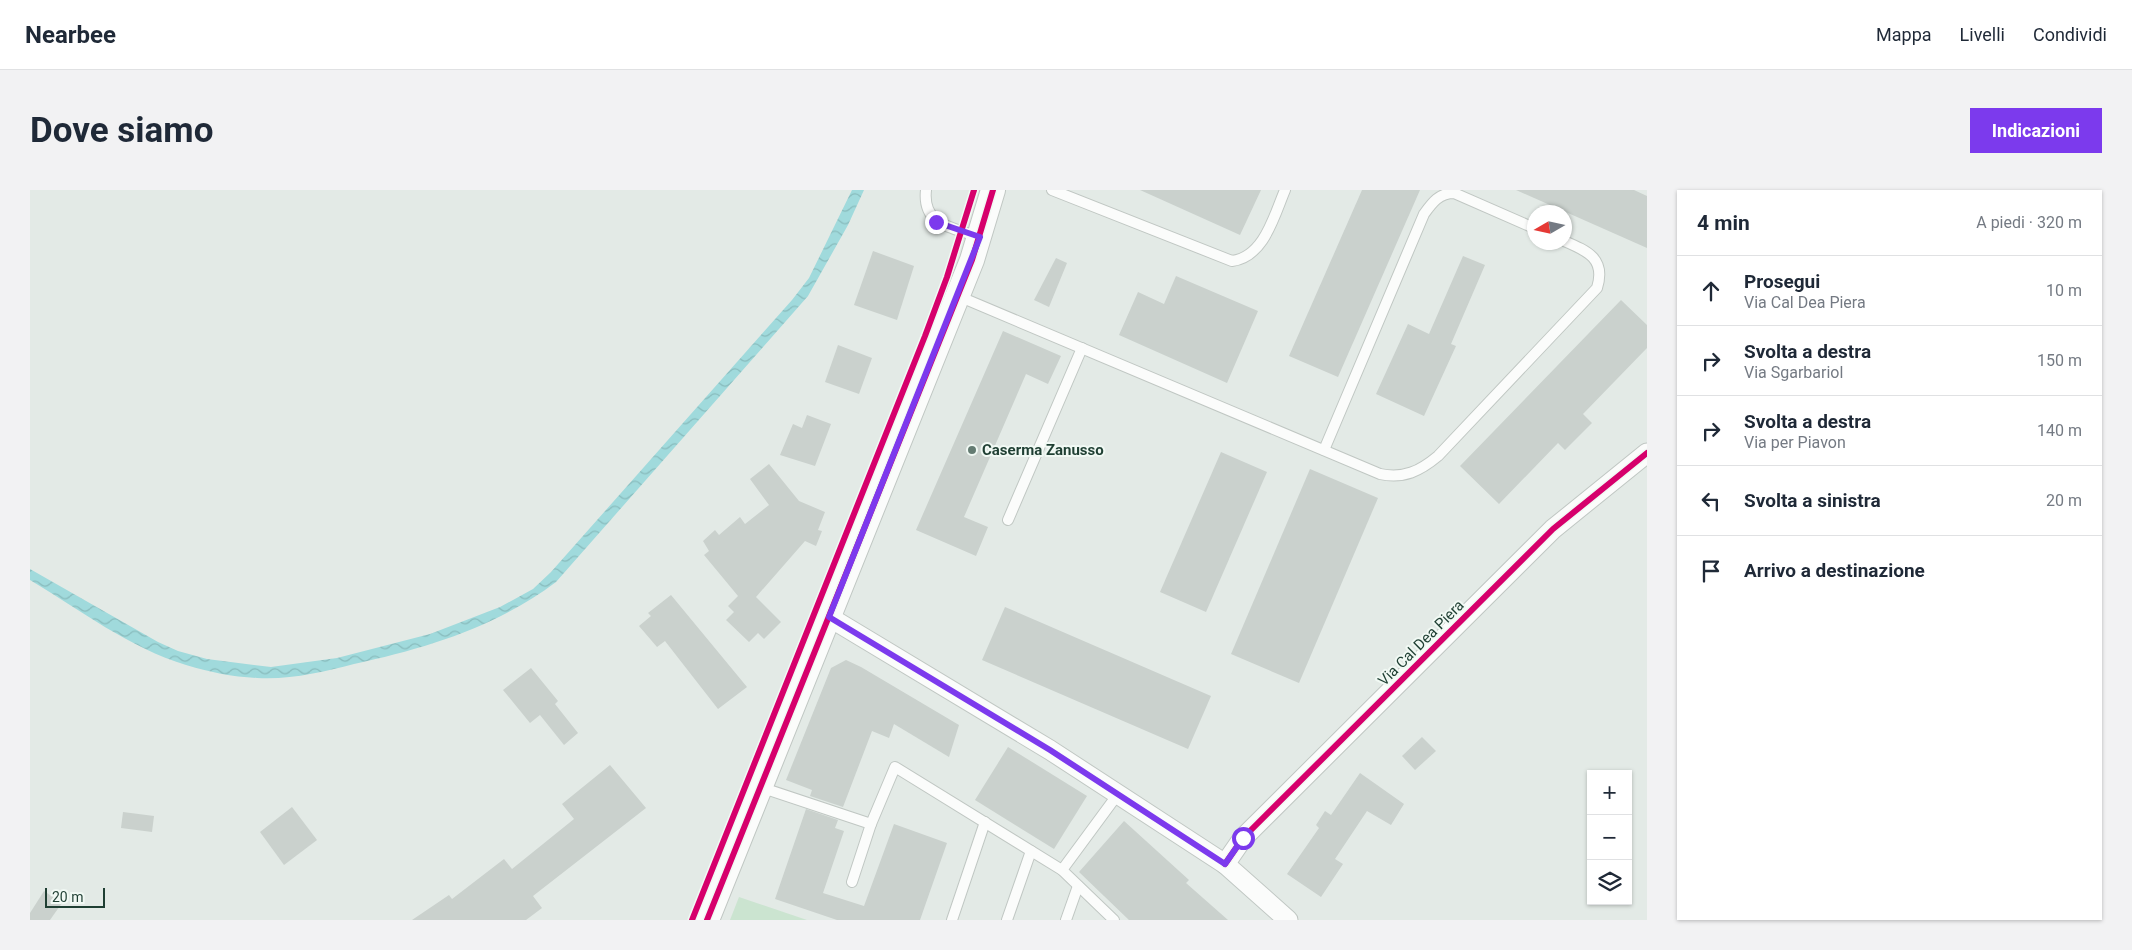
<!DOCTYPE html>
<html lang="it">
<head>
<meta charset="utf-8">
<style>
	:root { --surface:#fff; --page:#f2f2f3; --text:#1f2937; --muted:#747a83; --line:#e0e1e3; --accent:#7c3aed }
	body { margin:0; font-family:Roboto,sans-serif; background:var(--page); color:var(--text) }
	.controls { position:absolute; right:15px; bottom:15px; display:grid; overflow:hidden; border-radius:0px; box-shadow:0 1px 4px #0004 }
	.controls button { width:45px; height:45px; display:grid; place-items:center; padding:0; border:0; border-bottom:1px solid var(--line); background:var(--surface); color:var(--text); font:25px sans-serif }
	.compass { position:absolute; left:1497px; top:15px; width:45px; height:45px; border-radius:50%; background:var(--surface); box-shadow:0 1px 4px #0004; rotate:261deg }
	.scale { position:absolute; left:15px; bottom:12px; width:60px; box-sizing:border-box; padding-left:5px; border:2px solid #1f3f33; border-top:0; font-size:14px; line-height:18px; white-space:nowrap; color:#1f3f33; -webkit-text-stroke:4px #f1f9f4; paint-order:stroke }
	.stop { position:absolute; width:15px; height:15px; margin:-11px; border:4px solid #7c3aed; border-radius:50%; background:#fff }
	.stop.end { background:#7c3aed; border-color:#fff; box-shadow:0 1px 5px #0008 }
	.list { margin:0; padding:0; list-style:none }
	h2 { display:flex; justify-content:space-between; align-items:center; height:65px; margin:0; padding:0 20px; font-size:21px }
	h2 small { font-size:16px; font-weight:400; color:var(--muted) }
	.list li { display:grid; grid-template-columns:32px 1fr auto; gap:15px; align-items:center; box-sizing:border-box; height:70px; padding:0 20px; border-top:1px solid var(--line) }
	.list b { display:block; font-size:19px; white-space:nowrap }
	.list p { margin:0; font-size:16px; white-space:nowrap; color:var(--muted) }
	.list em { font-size:16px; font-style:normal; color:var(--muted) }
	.icon { flex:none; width:28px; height:28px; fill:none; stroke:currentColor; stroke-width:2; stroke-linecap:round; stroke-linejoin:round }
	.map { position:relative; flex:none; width:1617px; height:730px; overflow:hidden; border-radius:0px }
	header { display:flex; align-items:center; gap:30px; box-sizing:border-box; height:70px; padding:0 25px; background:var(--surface); border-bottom:1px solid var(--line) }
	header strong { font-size:24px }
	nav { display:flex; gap:28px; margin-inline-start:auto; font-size:18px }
	.intro { display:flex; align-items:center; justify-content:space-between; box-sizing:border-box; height:120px; padding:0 30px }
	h1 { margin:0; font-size:35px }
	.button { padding:12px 22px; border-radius:0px; background:var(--accent); color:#fff; font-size:18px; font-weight:700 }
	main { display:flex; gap:30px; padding:0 30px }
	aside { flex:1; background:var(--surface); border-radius:0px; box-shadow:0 1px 4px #0004 }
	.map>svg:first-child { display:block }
	.park { fill:#cbe4d0 }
	.water { fill:url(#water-waves) }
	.building { fill:#cad1cd }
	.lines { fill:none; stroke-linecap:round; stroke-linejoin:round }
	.service-casing { stroke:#c0c7c3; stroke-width:12 }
	.minor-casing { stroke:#c0c7c3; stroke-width:21 }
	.tertiary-casing { stroke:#c0c7c3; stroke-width:26 }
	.service { stroke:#fbfcfb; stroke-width:10 }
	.minor { stroke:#fbfcfb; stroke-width:19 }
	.tertiary { stroke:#fbfcfb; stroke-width:24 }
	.cycleway-casing { stroke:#f1f9f4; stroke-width:9 }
	.cycleway { stroke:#d6006c; stroke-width:6 }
	.route { stroke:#7c3aed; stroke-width:6 }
	.poi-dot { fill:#647b72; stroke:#f1f9f4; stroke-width:2 }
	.labels { text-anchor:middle; stroke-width:4; stroke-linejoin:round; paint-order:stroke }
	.poi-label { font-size:15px; font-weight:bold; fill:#1f3f33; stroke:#f1f9f4; text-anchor:start }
	.street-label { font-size:15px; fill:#1f3f33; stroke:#f1f9f4 }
</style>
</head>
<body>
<header>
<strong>Nearbee</strong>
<nav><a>Mappa</a><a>Livelli</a><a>Condividi</a></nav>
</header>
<div class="intro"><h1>Dove siamo</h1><a class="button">Indicazioni</a></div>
<main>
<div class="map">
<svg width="1617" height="730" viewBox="0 0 1617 730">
	<defs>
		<pattern id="water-waves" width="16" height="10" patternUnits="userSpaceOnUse" patternTransform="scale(1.25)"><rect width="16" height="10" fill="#a0dadc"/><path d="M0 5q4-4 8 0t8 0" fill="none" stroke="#89bcbd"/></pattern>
	</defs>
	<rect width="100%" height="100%" fill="#e3eae6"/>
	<!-- park -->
	<polygon class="park" points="709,707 777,730 700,730"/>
	<!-- water -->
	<path class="water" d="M822,0h12l-16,35 -40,71 -252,286c-60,45 -129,66 -202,82 -31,8 -64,16 -97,14 -24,-1 -48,-6 -71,-13 -56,-17 -106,-55 -156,-85v-11l128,73 20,9 29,8 64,8 66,-9 93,-24 70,-27 33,-18 18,-17 241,-272 17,-22z"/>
	<!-- building -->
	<g class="building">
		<polygon points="1110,0 1231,0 1210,45"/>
		<polygon points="1332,0 1390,0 1308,187 1259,166"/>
		<polygon points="1486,0 1604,0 1617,6 1617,58"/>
		<polygon points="843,61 884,76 867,130 824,115"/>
		<polygon points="1433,66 1455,75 1421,154 1426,156 1394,226 1346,204 1378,134 1399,144"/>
		<polygon points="1026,68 1037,73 1019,117 1004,110"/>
		<polygon points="1146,86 1228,121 1197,193 1089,145 1108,102 1134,114"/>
		<polygon points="1591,110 1617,135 1617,158 1553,224 1562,233 1535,260 1528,253 1469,314 1430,276"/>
		<polygon points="973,141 1031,166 1018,194 996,184 934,327 958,337 946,366 886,340"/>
		<polygon points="808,155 842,168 829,204 795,192"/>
		<polygon points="777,225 801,234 785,276 750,265 763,234 772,238"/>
		<polygon points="1191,262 1237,282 1176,422 1130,402"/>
		<polygon points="739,274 769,311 795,322 788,340 792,341 786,356 775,351 726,407 751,432 734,449 728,443 719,452 696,430 704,422 698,416 708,406 674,365 679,361 673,351 685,340 689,345 710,327 715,334 739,315 720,289"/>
		<polygon points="1280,279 1348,308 1269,493 1201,464"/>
		<polygon points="641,405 717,497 688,519 635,451 627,457 609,436 621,426 618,423"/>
		<polygon points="975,417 1181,506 1158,559 952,470"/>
		<polygon points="816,470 831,477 929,535 919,567 864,534 859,548 842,541 813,617 780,606 782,600 756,590 801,478"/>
		<polygon points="501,478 528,511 525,514 548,543 534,555 510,525 500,533 473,500"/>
		<polygon points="1392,547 1406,561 1385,580 1372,566"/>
		<polygon points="978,557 1057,606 1024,659 945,610"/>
		<polygon points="580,575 616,618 503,706 512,718 496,730 382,730 419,705 422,709 474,669 482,679 544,629 532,614"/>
		<polygon points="1330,583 1374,614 1361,635 1337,621 1305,669 1313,674 1291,707 1257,684 1289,638 1286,635 1295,621 1301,625"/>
		<polygon points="262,617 287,650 254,675 230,642"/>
		<polygon points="776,619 808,630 805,638 814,641 793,703 834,716 864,634 917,653 890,730 807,730 745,709"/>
		<polygon points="93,622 124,626 122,642 91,638"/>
		<polygon points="1094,631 1159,690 1156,693 1198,730 1099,730 1049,682"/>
		<polygon points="14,701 32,713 20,730 0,730 0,723"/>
	</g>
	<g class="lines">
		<!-- service casing -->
		<g class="service-casing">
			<g id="service">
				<path d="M896,0c-4,36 26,37 53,47"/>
				<path d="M1022,0l180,71c32,-4 42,-45 53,-71"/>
				<path d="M928,106l422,178c24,5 40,-3 58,-18l159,-168c9,-29 -9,-37 -33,-47"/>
				<path d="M1294,260l100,-236c8,-11 15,-21 30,-21l80,35"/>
				<polyline points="978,330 1052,158"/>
				<polyline points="730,597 841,634 822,692"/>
				<polyline points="841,634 865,577 1032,680 1084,730"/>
				<polyline points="1032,680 1088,604"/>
				<polyline points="922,730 955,632"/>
				<polyline points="977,730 1001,661"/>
				<polyline points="1036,730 1048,696"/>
			</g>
		</g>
		<!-- minor casing -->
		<g class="minor-casing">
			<g id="minor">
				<polyline points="799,427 1020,560 1195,674 1258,730"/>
				<polyline points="1195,674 1213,648 1523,339 1617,263"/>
			</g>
		</g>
		<!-- tertiary casing -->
		<g class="tertiary-casing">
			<polyline id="tertiary" points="677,730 942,70 963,0"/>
		</g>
		<!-- service -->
		<use href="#service" class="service"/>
		<!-- minor -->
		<use href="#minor" class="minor"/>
		<!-- tertiary -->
		<use href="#tertiary" class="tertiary"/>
		<!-- cycleway casing -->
		<g class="cycleway-casing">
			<g id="cycleway">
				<polyline points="1195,674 1213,648 1523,339 1617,263"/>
				<polyline points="662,730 895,146 917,87 944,0"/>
				<polyline points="677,730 942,70 963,0"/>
			</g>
		</g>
		<!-- cycleway -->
		<use href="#cycleway" class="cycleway"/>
	</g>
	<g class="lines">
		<!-- route -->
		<polyline class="route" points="906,32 950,47 799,427 1020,560 1195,674 1213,648"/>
	</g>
	<!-- markers -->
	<circle class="poi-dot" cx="942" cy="260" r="5"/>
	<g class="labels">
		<!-- poi labels -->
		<g class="poi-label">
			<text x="952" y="265">Caserma Zanusso</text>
		</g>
		<!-- street labels -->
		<g class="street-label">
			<text transform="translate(1391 453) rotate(-45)" y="5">Via Cal Dea Piera</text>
		</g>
	</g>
</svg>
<div class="controls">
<button>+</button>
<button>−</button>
<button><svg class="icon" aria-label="layers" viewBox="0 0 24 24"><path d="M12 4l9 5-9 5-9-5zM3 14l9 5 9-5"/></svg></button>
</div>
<svg class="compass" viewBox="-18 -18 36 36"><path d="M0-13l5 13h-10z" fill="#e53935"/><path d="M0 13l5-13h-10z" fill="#747a83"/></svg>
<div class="scale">20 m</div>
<div class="stop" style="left:1213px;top:648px"></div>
<div class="stop end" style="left:906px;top:32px"></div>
</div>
<aside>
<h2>4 min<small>A piedi · 320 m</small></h2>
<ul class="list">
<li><svg class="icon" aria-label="ahead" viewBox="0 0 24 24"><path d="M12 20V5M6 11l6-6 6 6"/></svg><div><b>Prosegui</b><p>Via Cal Dea Piera</p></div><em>10 m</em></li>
<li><svg class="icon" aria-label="right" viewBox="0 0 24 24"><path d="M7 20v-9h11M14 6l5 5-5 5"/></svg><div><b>Svolta a destra</b><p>Via Sgarbariol</p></div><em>150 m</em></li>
<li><svg class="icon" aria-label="right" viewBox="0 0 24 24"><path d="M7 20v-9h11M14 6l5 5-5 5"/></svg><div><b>Svolta a destra</b><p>Via per Piavon</p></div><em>140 m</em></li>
<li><svg class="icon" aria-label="left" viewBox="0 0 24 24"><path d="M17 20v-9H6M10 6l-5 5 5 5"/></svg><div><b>Svolta a sinistra</b></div><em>20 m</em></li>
<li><svg class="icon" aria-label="arrive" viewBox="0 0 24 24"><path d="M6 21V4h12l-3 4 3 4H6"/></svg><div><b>Arrivo a destinazione</b></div></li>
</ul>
</aside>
</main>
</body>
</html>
